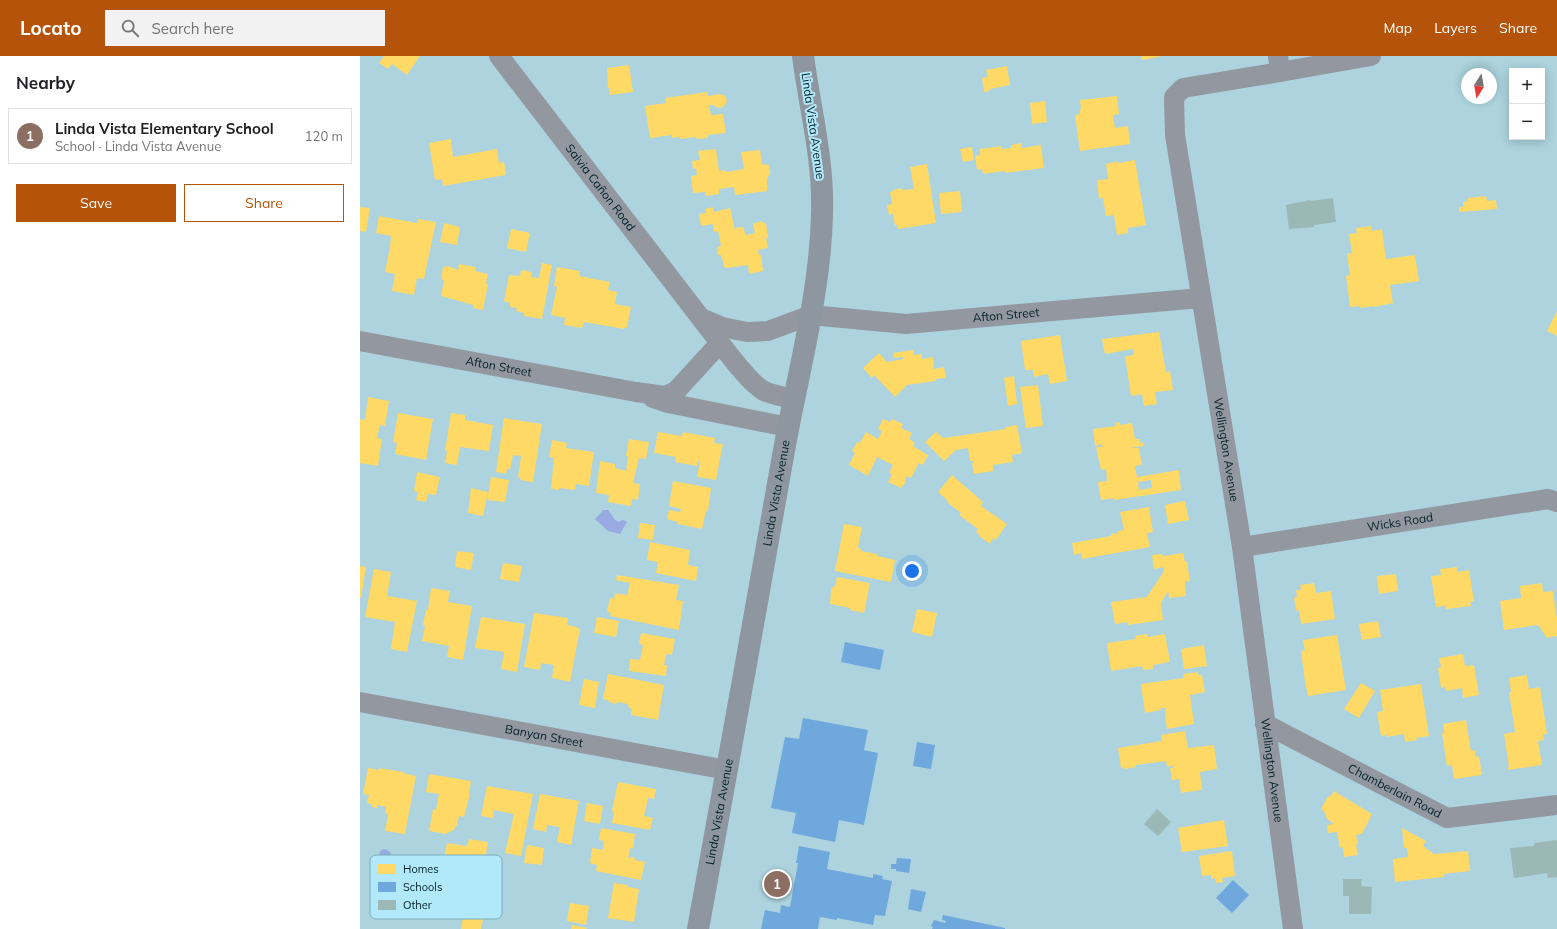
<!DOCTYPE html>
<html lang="en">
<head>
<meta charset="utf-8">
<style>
	:root { --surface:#fff; --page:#f2f2f2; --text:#202124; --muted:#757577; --line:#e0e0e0; --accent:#b45309 }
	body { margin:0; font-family:Mulish,sans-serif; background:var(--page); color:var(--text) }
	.controls { position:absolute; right:12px; top:12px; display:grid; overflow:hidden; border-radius:0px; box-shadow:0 2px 10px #0003 }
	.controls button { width:36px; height:36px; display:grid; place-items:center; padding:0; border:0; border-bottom:1px solid var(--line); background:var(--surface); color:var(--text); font:20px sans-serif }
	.compass { position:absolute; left:1101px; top:12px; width:36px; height:36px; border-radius:50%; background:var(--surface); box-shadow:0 2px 10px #0003; rotate:191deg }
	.you { position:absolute; left:552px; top:515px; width:14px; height:14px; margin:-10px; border:3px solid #fff; border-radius:50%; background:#1a73e8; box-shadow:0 0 0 6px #1a73e833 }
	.badge { display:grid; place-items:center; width:26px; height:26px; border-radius:50%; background:var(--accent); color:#fff; font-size:13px; font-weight:700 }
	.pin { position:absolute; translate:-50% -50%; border:2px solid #fff; box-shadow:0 1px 4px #0006 }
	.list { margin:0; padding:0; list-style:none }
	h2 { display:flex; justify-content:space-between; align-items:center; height:52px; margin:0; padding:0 16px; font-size:17px }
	h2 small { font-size:13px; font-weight:400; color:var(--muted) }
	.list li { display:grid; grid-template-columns:26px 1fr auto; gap:12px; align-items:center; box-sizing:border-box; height:56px; margin:0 8px 8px; padding:0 8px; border:1px solid var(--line); border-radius:0px }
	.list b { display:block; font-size:15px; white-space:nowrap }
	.list p { margin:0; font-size:13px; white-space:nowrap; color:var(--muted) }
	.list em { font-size:13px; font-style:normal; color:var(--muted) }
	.actions { display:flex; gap:8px; padding:12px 16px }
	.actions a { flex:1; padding:9px 0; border:1px solid var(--accent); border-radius:0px; text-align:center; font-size:14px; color:var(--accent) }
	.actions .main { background:var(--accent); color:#fff }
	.icon { flex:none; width:22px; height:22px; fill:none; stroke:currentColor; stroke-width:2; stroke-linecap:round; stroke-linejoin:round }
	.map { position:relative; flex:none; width:1197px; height:873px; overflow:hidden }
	header { display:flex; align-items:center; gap:24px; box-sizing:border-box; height:56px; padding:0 20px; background:var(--accent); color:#fff }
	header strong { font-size:19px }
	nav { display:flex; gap:22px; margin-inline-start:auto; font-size:14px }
	.search { width:280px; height:36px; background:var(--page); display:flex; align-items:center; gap:10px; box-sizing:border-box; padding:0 14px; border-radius:0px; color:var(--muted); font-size:15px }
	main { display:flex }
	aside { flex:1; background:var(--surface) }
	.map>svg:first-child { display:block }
	.water { fill:#98aae1 }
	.homes { fill:#ffd966; fill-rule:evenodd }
	.schools { fill:#6fa8dc }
	.building { fill:#9cb8b6 }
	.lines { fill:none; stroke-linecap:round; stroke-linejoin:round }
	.minor { stroke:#93979f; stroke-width:20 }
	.secondary { stroke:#8e969f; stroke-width:22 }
	.labels { text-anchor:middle; stroke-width:4; stroke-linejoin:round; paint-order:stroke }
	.street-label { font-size:12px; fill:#04232a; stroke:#b1e9fa }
	.key { fill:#b1e9fa; stroke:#7daebc; stroke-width:1 }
	.key-label { font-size:11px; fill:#04232a }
</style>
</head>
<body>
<header>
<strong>Locato</strong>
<div class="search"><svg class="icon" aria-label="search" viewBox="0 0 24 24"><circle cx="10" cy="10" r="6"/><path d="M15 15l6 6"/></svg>Search here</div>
<nav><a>Map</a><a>Layers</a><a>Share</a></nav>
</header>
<main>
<aside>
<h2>Nearby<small></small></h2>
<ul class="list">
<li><span class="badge" style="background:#8d6e63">1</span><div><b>Linda Vista Elementary School</b><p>School · Linda Vista Avenue</p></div><em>120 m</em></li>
</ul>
<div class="actions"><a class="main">Save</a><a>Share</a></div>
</aside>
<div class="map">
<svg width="1197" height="873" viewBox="0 0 1197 873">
	<rect width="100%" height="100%" fill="#acd3de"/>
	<!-- water -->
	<g class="water">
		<polygon points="243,454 248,454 255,464 259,466 263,464 267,466 260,478 248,475 235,463 239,459"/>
		<polygon points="24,793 29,795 31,798 31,803 28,806 28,812 26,814 22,812 19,817 14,816 12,812 18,804 20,795"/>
	</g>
	<!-- homes -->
	<g class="homes">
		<polygon points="24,0 60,0 47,19 32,8 28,13 19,7"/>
		<polygon points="781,0 799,0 799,1 782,4"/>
		<polygon points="269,9 273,36 250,39 249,32 248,32 247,12"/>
		<polygon points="647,10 650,29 630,33 630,35 624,36 622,22 628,21 626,14"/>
		<polygon points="347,36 348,40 360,38 366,40 367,46 363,51 358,52 353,49 349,49 351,59 363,58 366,77 348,79 348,82 337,83 336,81 320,83 319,79 319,81 312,82 312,78 311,79 290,82 285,50 306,47 305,42"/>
		<polygon points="757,40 759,58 753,59 755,72 768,70 770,88 720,95 715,59 720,58 720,53 721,53 720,44"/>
		<polygon points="685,45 687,66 672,68 670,47"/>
		<polygon points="91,83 93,101 137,93 139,107 144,106 146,119 83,130 82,123 75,124 69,87"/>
		<polygon points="661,87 662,92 681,89 684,112 645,117 645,115 623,118 622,113 617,114 615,100 620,99 620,93 642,90 642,93 651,92 651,89"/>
		<polygon points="612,91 614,104 603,106 600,93"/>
		<polygon points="356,93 359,115 365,114 366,116 384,113 381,96 400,94 402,108 409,109 410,117 407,123 407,135 375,139 374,131 359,133 359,138 346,140 345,136 333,137 331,120 337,119 336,112 333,113 332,105 340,104 338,95"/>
		<polygon points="775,104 786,169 768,172 768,177 757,179 754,159 746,160 743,142 739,143 737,124 748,123 746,108 758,105 758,107"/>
		<polygon points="567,108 576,167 538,173 537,169 535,170 533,158 529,159 527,149 532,148 530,136 533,135 533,134 542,132 542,134 554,133 550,111"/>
		<polygon points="600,135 602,156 581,158 579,137"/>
		<polygon points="1126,140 1127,145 1136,144 1137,153 1099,156 1099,151 1103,151 1103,146 1108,145 1108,142"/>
		<polygon points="0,151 10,152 6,176 0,175"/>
		<polygon points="353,151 354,156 370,152 375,174 375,172 383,171 386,179 395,177 393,168 395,167 402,165 403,167 406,167 408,182 406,182 408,192 398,194 399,199 401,199 403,215 389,218 388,209 366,212 364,210 361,199 358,199 357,191 361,190 358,175 354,176 353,168 341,170 339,158 346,157 345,153"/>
		<polygon points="19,160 57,167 58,163 76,166 64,223 57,222 54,239 32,235 35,218 25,216 30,191 31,180 16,177"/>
		<polygon points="84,167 100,171 97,189 80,186"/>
		<polygon points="1011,170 1012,175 1022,173 1026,203 1055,199 1059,225 1030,229 1033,247 1014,251 1014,250 1000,252 1000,250 990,251 986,220 990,219 987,198 992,197 989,178 997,177 996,172"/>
		<polygon points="151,173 170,177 166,196 147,192"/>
		<polygon points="182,207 192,209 182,263 164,260 164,257 156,255 157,252 150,251 150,247 144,245 149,219 160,220 161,214 172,216 171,221 179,222"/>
		<polygon points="99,208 116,211 115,215 128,218 126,227 128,228 123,254 113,252 113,249 81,240 84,224 81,223 83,211 88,210 98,214"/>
		<polygon points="197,211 220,215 219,220 250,226 248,234 257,236 255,248 271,251 267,272 265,271 264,273 224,266 222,272 204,269 205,262 191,259 197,231 194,230"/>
		<polygon points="1197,255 1197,280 1187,275"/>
		<polygon points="799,276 806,316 810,315 813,334 795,336 797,348 784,350 782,338 771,340 765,300 774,299 773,293 745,298 742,283"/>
		<polygon points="700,279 707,325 690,328 688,318 674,321 673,314 665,314 661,285"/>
		<polygon points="553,294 554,299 562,298 562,303 573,301 574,313 584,311 586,322 576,323 576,325 547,329 535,341 514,319 512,322 503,312 519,297 527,306 543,303 543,301 534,302 533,297"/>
		<polygon points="654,320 657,348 648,350 644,322"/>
		<polygon points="678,329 683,370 666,372 660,331"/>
		<polygon points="8,341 29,345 25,370 20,369 17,382 22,383 18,410 0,407 0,363 5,364"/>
		<polygon points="38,357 73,363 66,404 35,398 37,387 33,386"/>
		<polygon points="91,357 105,359 105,364 133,369 129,395 100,391 97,409 85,407 87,395 85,395"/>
		<polygon points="144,362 182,368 173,426 160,424 161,422 158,421 161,400 153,399 150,413 147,413 146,418 136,416"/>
		<polygon points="523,363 530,366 532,363 543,368 541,372 552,377 549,383 555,387 553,390 568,399 563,409 559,407 551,422 547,420 545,425 546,426 541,432 528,426 532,418 529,417 533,409 517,401 508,420 489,409 495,397 492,395 497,386 500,387 506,376 518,383 522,375 518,373"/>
		<path d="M760,366v3l12,-2 3,16h4l1,4 3,-1 1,4 -14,2h9l3,17 -7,1 2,11 42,-7 2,20 -67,10v-2l-13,2 -3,-18 9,-1 -1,-12 -5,1 -5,-23h6v-3l-7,2 -2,-17 23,-3 -1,-3zM791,424l1,8 -13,2 -1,-8z"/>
		<polygon points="657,369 662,397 652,399 653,406 633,409 633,415 614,418 612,407 614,407 614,405 610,405 608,392 596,394 584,405 565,386 576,376 583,382 646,373 646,371"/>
		<polygon points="298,376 322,380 323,376 355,382 354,387 363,388 356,424 337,421 340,405 338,405 337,410 315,406 316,401 294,397"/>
		<polygon points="269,383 289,386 286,403 279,402 273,427 280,428 278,444 272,443 271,450 248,446 249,439 236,437 240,405 255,408 255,412 266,415 268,400 266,400"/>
		<polygon points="192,384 207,387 206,392 234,396 229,430 216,428 215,434 199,432 199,434 191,433 194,402 189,401"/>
		<polygon points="57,416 80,421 76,439 68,438 66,446 56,444 58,436 54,435"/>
		<polygon points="592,419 623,446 621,450 647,468 636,484 633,482 630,488 619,480 620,479 616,476 618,473 599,459 601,457 587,446 588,445 578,436"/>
		<polygon points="131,421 149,424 145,446 127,444"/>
		<polygon points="313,425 351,432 348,455 346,455 342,473 318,468 318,466 307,463 309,454 320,456 321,453 309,450"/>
		<polygon points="111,432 128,436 123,460 108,457"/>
		<polygon points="825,445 829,464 808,468 805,449"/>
		<polygon points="789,451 793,476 787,477 790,491 722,503 721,497 714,499 712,487 751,480 752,477 758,478 758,475 764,474 760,456"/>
		<polygon points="280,467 295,469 293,484 278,482"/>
		<polygon points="484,468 502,471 498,492 501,493 501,495 517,498 517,500 535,504 531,526 475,515"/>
		<polygon points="290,486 330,494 328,509 338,511 336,525 296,517 298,506 287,504"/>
		<polygon points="97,495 114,497 111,514 95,511"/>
		<polygon points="823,497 825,506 827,506 830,525 825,526 826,540 809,542 808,535 801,547 803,564 768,569 768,566 755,568 751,546 787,541 804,515 804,511 794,513 792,499 802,498 803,500"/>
		<polygon points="143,507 162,510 159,526 140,523"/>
		<polygon points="0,510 6,511 1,542 0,542"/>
		<polygon points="1097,511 1098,516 1109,514 1114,545 1110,546 1111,550 1086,553 1086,550 1076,551 1071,520 1081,519 1080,513"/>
		<polygon points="14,513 31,516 27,540 57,545 47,596 31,593 35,566 5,561"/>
		<polygon points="1036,518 1038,535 1019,538 1017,520"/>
		<polygon points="257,519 319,529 316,544 323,545 319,574 250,560 251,557 247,556 250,542 254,543 255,537 267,539 270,527 256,524"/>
		<polygon points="477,521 510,527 504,557 490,554 490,552 470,548 471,534 473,530 475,531"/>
		<polygon points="954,527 956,537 971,535 975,563 941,568 939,554 936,555 934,541 937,541 936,534 941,534 940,529"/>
		<polygon points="1182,527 1183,536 1193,535 1197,563 1197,580 1187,582 1178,569 1144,574 1140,545 1161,542 1160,530"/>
		<polygon points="71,532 90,535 88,546 112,550 103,604 87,601 89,590 62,585 65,570 63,569 66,554 68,554"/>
		<polygon points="557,553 577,557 572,581 552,576"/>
		<polygon points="174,557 208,562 207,569 217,571 217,572 220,573 210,626 192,622 194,609 181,607 180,614 164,611"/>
		<polygon points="121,561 165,568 157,616 141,613 144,596 115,592"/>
		<polygon points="237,561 259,565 256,581 234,577"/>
		<polygon points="1018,565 1021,581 1002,584 999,568"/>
		<polygon points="281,577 315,583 312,599 306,598 304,609 307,609 306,620 269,615 270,603 280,604 283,589 279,588"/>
		<polygon points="787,578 788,581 805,578 810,606 793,609 793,613 783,614 782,610 751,615 747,587 776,583 775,580"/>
		<polygon points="977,579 986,634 948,640 945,626 941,595 945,594 943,584"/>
		<polygon points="844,589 847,610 824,613 821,593"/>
		<polygon points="1103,598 1105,610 1114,609 1119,639 1103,642 1102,632 1086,635 1085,631 1081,632 1078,612 1081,611 1079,602"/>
		<polygon points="838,616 838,619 842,619 845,636 830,639 834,668 807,673 805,659 806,659 805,652 800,652 801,654 785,657 781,628 824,622 823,618"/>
		<polygon points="248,618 304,629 298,664 271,659 272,653 269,652 268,648 258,646 256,648 249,646 248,644 243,643"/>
		<polygon points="1167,619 1169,633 1180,631 1187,678 1183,678 1184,684 1178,685 1182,709 1148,714 1148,711 1149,711 1144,678 1155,676 1149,636 1151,636 1149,622"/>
		<polygon points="224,623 239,626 235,652 219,649"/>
		<polygon points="1001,627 1015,635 999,662 984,653"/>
		<polygon points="1061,628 1069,680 1056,682 1057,684 1045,686 1044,678 1027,681 1027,679 1021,680 1017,656 1023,655 1020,634"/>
		<polygon points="1106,664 1111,695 1115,694 1116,701 1119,700 1122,719 1094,723 1092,709 1087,710 1082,677 1084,677 1083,668"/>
		<polygon points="825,675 828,692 854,689 857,713 840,716 842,734 821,737 819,723 812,724 810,712 813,712 813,710 807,711 806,705 775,709 776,711 764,713 764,711 761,712 758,692 802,685 801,679"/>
		<polygon points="8,712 19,714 19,712 44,716 43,717 56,720 45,778 25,775 28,759 25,756 26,751 18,749 17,752 12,751 11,748 7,747 9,739 3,738"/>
		<polygon points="69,718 111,725 109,738 110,738 104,761 99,760 97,770 96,769 94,774 87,777 87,778 69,775 73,753 76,754 79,738 66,736"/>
		<polygon points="258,726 296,733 294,743 288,742 284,760 293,762 290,774 252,767 254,755 252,755"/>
		<polygon points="127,730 173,738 161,800 145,797 154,758 134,754 133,762 121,760"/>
		<polygon points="974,735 1012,758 1002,778 996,779 998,788 996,789 998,799 984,801 983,791 980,792 977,776 968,777 967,769 974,768 967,763 964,755 961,753 968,740 970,741"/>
		<polygon points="180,738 219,745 211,789 197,786 200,771 187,769 186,776 173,773"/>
		<polygon points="227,747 243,750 240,768 224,765"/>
		<polygon points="864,764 868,790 822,796 818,772"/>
		<polygon points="241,772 275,778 273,793 270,792 268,803 270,801 275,802 275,804 285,806 281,824 236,815 237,809 230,807 232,792 243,794 244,785 239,784"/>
		<polygon points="1042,772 1066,785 1063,790 1074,798 1108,795 1110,815 1083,818 1084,821 1035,826 1033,803 1048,801 1047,792 1044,792"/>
		<polygon points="109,783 128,786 125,804 105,800 98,841 77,838 87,787 107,790"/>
		<polygon points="167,789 184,792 182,809 164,807"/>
		<polygon points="872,795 875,820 862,822 863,826 856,827 855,822 851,823 851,819 842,820 839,800"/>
		<polygon points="254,827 268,829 268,831 279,833 274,866 248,862"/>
		<polygon points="210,847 229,850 226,869 207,865"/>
		<polygon points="104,855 124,859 121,873 101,873"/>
		<polygon points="212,869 227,872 226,873 211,873"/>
	</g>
	<!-- schools -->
	<g class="schools">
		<polygon points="485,586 524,594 520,614 481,606"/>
		<polygon points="443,662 508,674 504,694 518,697 504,769 479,764 475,786 432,777 436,757 411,752 425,681 439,683"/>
		<polygon points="557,686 575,689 571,713 553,710"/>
		<polygon points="439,790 470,796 467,813 513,822 513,818 523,820 522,823 532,825 525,860 515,859 513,869 477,862 477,864 460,861 458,873 401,873 405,854 420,857 421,849 430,851 438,807 436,807"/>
		<polygon points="537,802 551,803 549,817 536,815 536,813 531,813 531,808 536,808"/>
		<polygon points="873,824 889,839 872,857 856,842"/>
		<polygon points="551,833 566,836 561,856 548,853"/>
		<polygon points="583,859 645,872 645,873 572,873 573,871 571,870 574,864 585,867 586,865 582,864"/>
	</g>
	<!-- building -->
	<g class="building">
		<polygon points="973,142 976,166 954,169 954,171 929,173 926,149 950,144 950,145"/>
		<polygon points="797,753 811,766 798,780 784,768"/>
		<polygon points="1197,784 1197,821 1188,822 1187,817 1154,822 1150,792 1174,790 1174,787"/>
		<polygon points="983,823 1002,823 1001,830 1012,831 1011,858 989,858 989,840 983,840"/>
	</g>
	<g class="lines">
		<!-- minor -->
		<g class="minor">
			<path id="s1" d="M139,0l221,287c10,13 30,40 44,48 9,4 20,6 30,8"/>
			<path id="s2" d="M918,0l2,16 -97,16 -9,9 1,38 67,412 51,382"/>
			<polyline points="920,16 1011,0"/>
			<path id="s3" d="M341,262l21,9 25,5 21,-1 43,-16 95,9 295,-26"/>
			<path id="s4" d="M0,285l276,51 29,4 11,-5 44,-48"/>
			<polyline points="293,342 308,347 428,371"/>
			<path id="s5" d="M882,491l306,-48 9,3"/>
			<path id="s6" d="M0,646l367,68"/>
			<path id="s7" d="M905,668l182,94 110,-13"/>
		</g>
		<!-- secondary -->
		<path class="secondary" id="s8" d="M338,873c29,-158 57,-315 85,-473 14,-80 37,-160 39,-241 2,-54 -12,-106 -19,-159"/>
	</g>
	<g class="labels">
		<!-- street labels -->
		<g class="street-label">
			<text transform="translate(453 70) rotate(82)" y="4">Linda Vista Avenue</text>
			<text dy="4" stroke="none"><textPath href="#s1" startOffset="166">Salvia Cañon Road</textPath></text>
			<text dy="4" stroke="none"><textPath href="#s3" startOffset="311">Afton Street</textPath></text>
			<text dy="4" stroke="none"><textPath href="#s4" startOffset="141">Afton Street</textPath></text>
			<text dy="4" stroke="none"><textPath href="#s2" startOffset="484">Wellington Avenue</textPath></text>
			<text dy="4" stroke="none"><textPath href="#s8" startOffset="443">Linda Vista Avenue</textPath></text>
			<text dy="4" stroke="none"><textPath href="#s5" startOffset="160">Wicks Road</textPath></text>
			<text dy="4" stroke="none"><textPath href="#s6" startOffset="187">Banyan Street</textPath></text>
			<text dy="4" stroke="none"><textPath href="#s2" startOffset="808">Wellington Avenue</textPath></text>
			<text dy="4" stroke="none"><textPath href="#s7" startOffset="146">Chamberlain Road</textPath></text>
			<text dy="4" stroke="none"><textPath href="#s8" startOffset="119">Linda Vista Avenue</textPath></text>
		</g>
	</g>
	<!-- legend -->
	<rect x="10" y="799" width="132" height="64" rx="6" class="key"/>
	<rect x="18" y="808" width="18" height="10" fill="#ffd966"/>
	<rect x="18" y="826" width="18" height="10" fill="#6fa8dc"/>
	<rect x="18" y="844" width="18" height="10" fill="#9cb8b6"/>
	<g class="key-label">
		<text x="43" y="817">Homes</text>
		<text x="43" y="835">Schools</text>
		<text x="43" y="853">Other</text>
	</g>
</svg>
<div class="controls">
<button>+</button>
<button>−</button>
</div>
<svg class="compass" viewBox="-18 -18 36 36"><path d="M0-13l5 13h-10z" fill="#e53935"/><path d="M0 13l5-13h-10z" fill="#757577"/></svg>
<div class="you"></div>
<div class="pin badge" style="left:417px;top:828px;background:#8d6e63">1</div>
</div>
</main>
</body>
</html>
